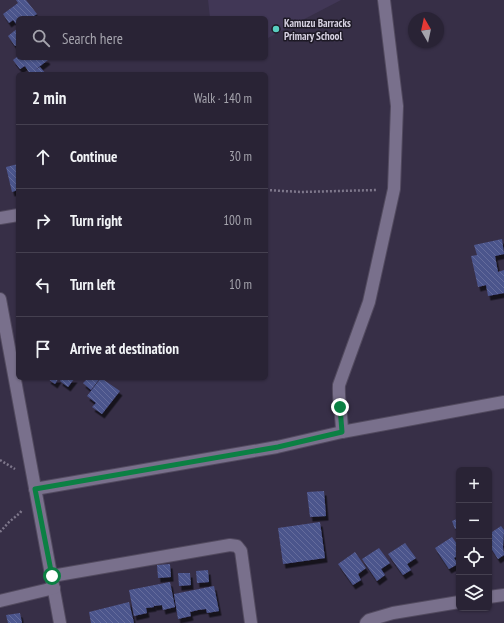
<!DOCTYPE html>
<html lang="en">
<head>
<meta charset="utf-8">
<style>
	:root { --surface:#292335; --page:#352f41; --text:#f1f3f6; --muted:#a5a4ad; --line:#454050 }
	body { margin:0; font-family:"PT Sans Narrow",sans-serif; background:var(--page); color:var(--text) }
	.controls { position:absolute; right:12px; bottom:12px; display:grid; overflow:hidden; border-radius:6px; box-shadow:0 1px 3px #0004 }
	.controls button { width:36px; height:36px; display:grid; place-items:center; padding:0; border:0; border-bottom:1px solid var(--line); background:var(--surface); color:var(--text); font:20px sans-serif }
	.compass { position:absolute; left:408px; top:12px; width:36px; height:36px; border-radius:50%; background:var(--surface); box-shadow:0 1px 3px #0004; rotate:351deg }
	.stop { position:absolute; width:12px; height:12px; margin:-9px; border:3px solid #0b8043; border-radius:50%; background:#fff }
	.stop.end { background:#0b8043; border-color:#fff; box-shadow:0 1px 4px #0008 }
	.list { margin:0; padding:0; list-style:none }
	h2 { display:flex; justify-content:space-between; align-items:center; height:52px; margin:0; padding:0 16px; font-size:17px }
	h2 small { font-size:13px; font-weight:400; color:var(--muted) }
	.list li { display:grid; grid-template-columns:26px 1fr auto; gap:12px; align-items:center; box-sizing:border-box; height:64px; padding:0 16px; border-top:1px solid var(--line) }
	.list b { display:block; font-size:15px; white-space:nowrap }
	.list em { font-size:13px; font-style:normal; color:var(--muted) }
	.icon { flex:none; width:22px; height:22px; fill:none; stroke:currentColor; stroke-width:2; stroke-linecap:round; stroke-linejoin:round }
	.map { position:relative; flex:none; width:504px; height:623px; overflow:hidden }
	.search { position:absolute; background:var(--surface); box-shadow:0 1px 3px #0004; left:16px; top:16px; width:252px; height:44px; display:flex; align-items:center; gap:10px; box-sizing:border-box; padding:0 14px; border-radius:6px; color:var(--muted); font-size:15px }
	.panel { position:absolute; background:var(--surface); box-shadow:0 1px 3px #0004; left:16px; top:72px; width:252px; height:308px; border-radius:6px }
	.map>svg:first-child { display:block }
	.built { fill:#413756 }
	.building { fill:url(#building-back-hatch); filter:url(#shadow) }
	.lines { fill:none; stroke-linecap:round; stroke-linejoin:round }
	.street-casing { stroke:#524a5f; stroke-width:14 }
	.path { stroke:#7e778b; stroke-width:2.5; stroke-dasharray:2 2; stroke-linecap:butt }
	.street { stroke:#79708c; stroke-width:12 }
	.route { stroke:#0b8043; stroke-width:5 }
	.poi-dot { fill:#58cec0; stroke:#1d1925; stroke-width:1.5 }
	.labels { text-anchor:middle; stroke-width:3; stroke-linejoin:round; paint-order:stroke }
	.poi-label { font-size:11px; font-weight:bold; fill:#d6d1e1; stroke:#1d1925; text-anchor:start }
</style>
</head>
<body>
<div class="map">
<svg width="504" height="623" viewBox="0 0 504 623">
	<defs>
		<pattern id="building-back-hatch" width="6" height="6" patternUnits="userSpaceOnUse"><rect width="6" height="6" fill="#4c548c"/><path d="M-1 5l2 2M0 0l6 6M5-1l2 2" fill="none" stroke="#656c9c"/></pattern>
		<filter id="shadow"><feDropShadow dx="2.5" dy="4.5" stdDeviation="0" flood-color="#0009"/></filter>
	</defs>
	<rect width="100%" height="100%" fill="#372f47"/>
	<!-- built -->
	<polygon class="built" points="208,0 341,0 266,39 266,18 210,18"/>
	<!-- building -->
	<g class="building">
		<polygon points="16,0 26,0 37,14 31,18 18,18 18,26 13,20 9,23 3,14 18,3"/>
		<polygon points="18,28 18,44 15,46 8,36"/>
		<polygon points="18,56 18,58 46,58 48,60 35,70 40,67 46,74 30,74 25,66 20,69 13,60"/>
		<polygon points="18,164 18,190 12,192 6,167"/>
		<polygon points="502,239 504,254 495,256 498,272 504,270 504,293 488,296 486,285 478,287 471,256 477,255 474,245"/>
		<polygon points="49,378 59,378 55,384 48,379"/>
		<polygon points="62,378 75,378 68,387 60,381"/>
		<polygon points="83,378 100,378 91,390 83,383 86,380"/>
		<polygon points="101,378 120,391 102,414 92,407 96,403 87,396"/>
		<polygon points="324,491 326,516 310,517 307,492"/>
		<polygon points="459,518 459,528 455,529 452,521"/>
		<polygon points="320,522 325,558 283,564 278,528"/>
		<polygon points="501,526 504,530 503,547 504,555 498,559 489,545 489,534"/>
		<polygon points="452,537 459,547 459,555 454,558 458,564 449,569 435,548"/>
		<polygon points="405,543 416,558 407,564 411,570 403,575 388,554"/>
		<polygon points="379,548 390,563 381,569 385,575 377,581 362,559"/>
		<polygon points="355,552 366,568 358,574 361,580 353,585 338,564"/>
		<polygon points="170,564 171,577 158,578 157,565"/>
		<polygon points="208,570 209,582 197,583 196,571"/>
		<polygon points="178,573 190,573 191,585 179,586"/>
		<polygon points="170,582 175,607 163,610 162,605 154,606 152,598 154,607 146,608 147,613 134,616 129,590"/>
		<polygon points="214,586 219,611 207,613 206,609 198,610 190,612 191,616 178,619 174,594"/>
		<polygon points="129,602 134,623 91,623 89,612"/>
		<polygon points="20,613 22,623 8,623 6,615"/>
	</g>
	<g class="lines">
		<!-- street casing -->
		<g class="street-casing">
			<g id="street">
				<polyline points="0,218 18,215"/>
				<polyline points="0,299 60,623"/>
				<path d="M342,432c0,-16 -4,-32 -3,-47l30,-83 25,-113 3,-83 -13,-106"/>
				<polyline points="35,489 277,447 342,432 504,402"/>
				<polyline points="52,576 230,545 237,546 241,551 251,623"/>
				<polyline points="489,597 504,595"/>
				<polyline points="0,601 54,588"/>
				<polyline points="366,623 369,620 393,613 459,602"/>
			</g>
		</g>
		<!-- path -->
		<g class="path">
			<polyline points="266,190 301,192 377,190"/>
			<polyline points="0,460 15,469"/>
			<polyline points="0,532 9,522 20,513 22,510"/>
		</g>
		<!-- street -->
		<use href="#street" class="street"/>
	</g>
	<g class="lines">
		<!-- route -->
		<polyline class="route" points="52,576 35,489 278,447 342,432 340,407"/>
	</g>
	<!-- markers -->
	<circle class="poi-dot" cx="276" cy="29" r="4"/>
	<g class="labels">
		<!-- poi labels -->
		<g class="poi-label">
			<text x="284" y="27">Kamuzu Barracks<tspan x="284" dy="13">Primary School</tspan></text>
		</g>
	</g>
</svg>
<div class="controls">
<button>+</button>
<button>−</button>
<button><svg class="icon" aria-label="locate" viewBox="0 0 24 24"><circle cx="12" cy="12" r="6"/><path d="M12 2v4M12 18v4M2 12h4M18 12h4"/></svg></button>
<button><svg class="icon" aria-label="layers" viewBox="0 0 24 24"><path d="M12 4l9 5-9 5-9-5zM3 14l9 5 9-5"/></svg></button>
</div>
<svg class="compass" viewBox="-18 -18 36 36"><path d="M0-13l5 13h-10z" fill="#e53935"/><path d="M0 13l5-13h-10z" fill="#a5a4ad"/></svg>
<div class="stop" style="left:52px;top:576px"></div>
<div class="stop end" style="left:340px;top:407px"></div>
<div class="search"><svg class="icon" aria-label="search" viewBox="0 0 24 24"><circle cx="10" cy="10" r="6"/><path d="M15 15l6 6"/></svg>Search here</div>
<section class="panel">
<h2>2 min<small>Walk · 140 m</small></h2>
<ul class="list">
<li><svg class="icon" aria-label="ahead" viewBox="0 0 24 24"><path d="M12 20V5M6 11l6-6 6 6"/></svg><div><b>Continue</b></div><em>30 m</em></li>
<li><svg class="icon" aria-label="right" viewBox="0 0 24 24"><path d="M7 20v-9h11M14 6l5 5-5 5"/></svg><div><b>Turn right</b></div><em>100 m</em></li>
<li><svg class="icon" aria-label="left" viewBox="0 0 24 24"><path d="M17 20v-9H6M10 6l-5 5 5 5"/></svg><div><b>Turn left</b></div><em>10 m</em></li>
<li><svg class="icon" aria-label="arrive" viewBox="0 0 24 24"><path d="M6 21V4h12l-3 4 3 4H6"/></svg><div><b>Arrive at destination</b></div></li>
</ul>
</section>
</div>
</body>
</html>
